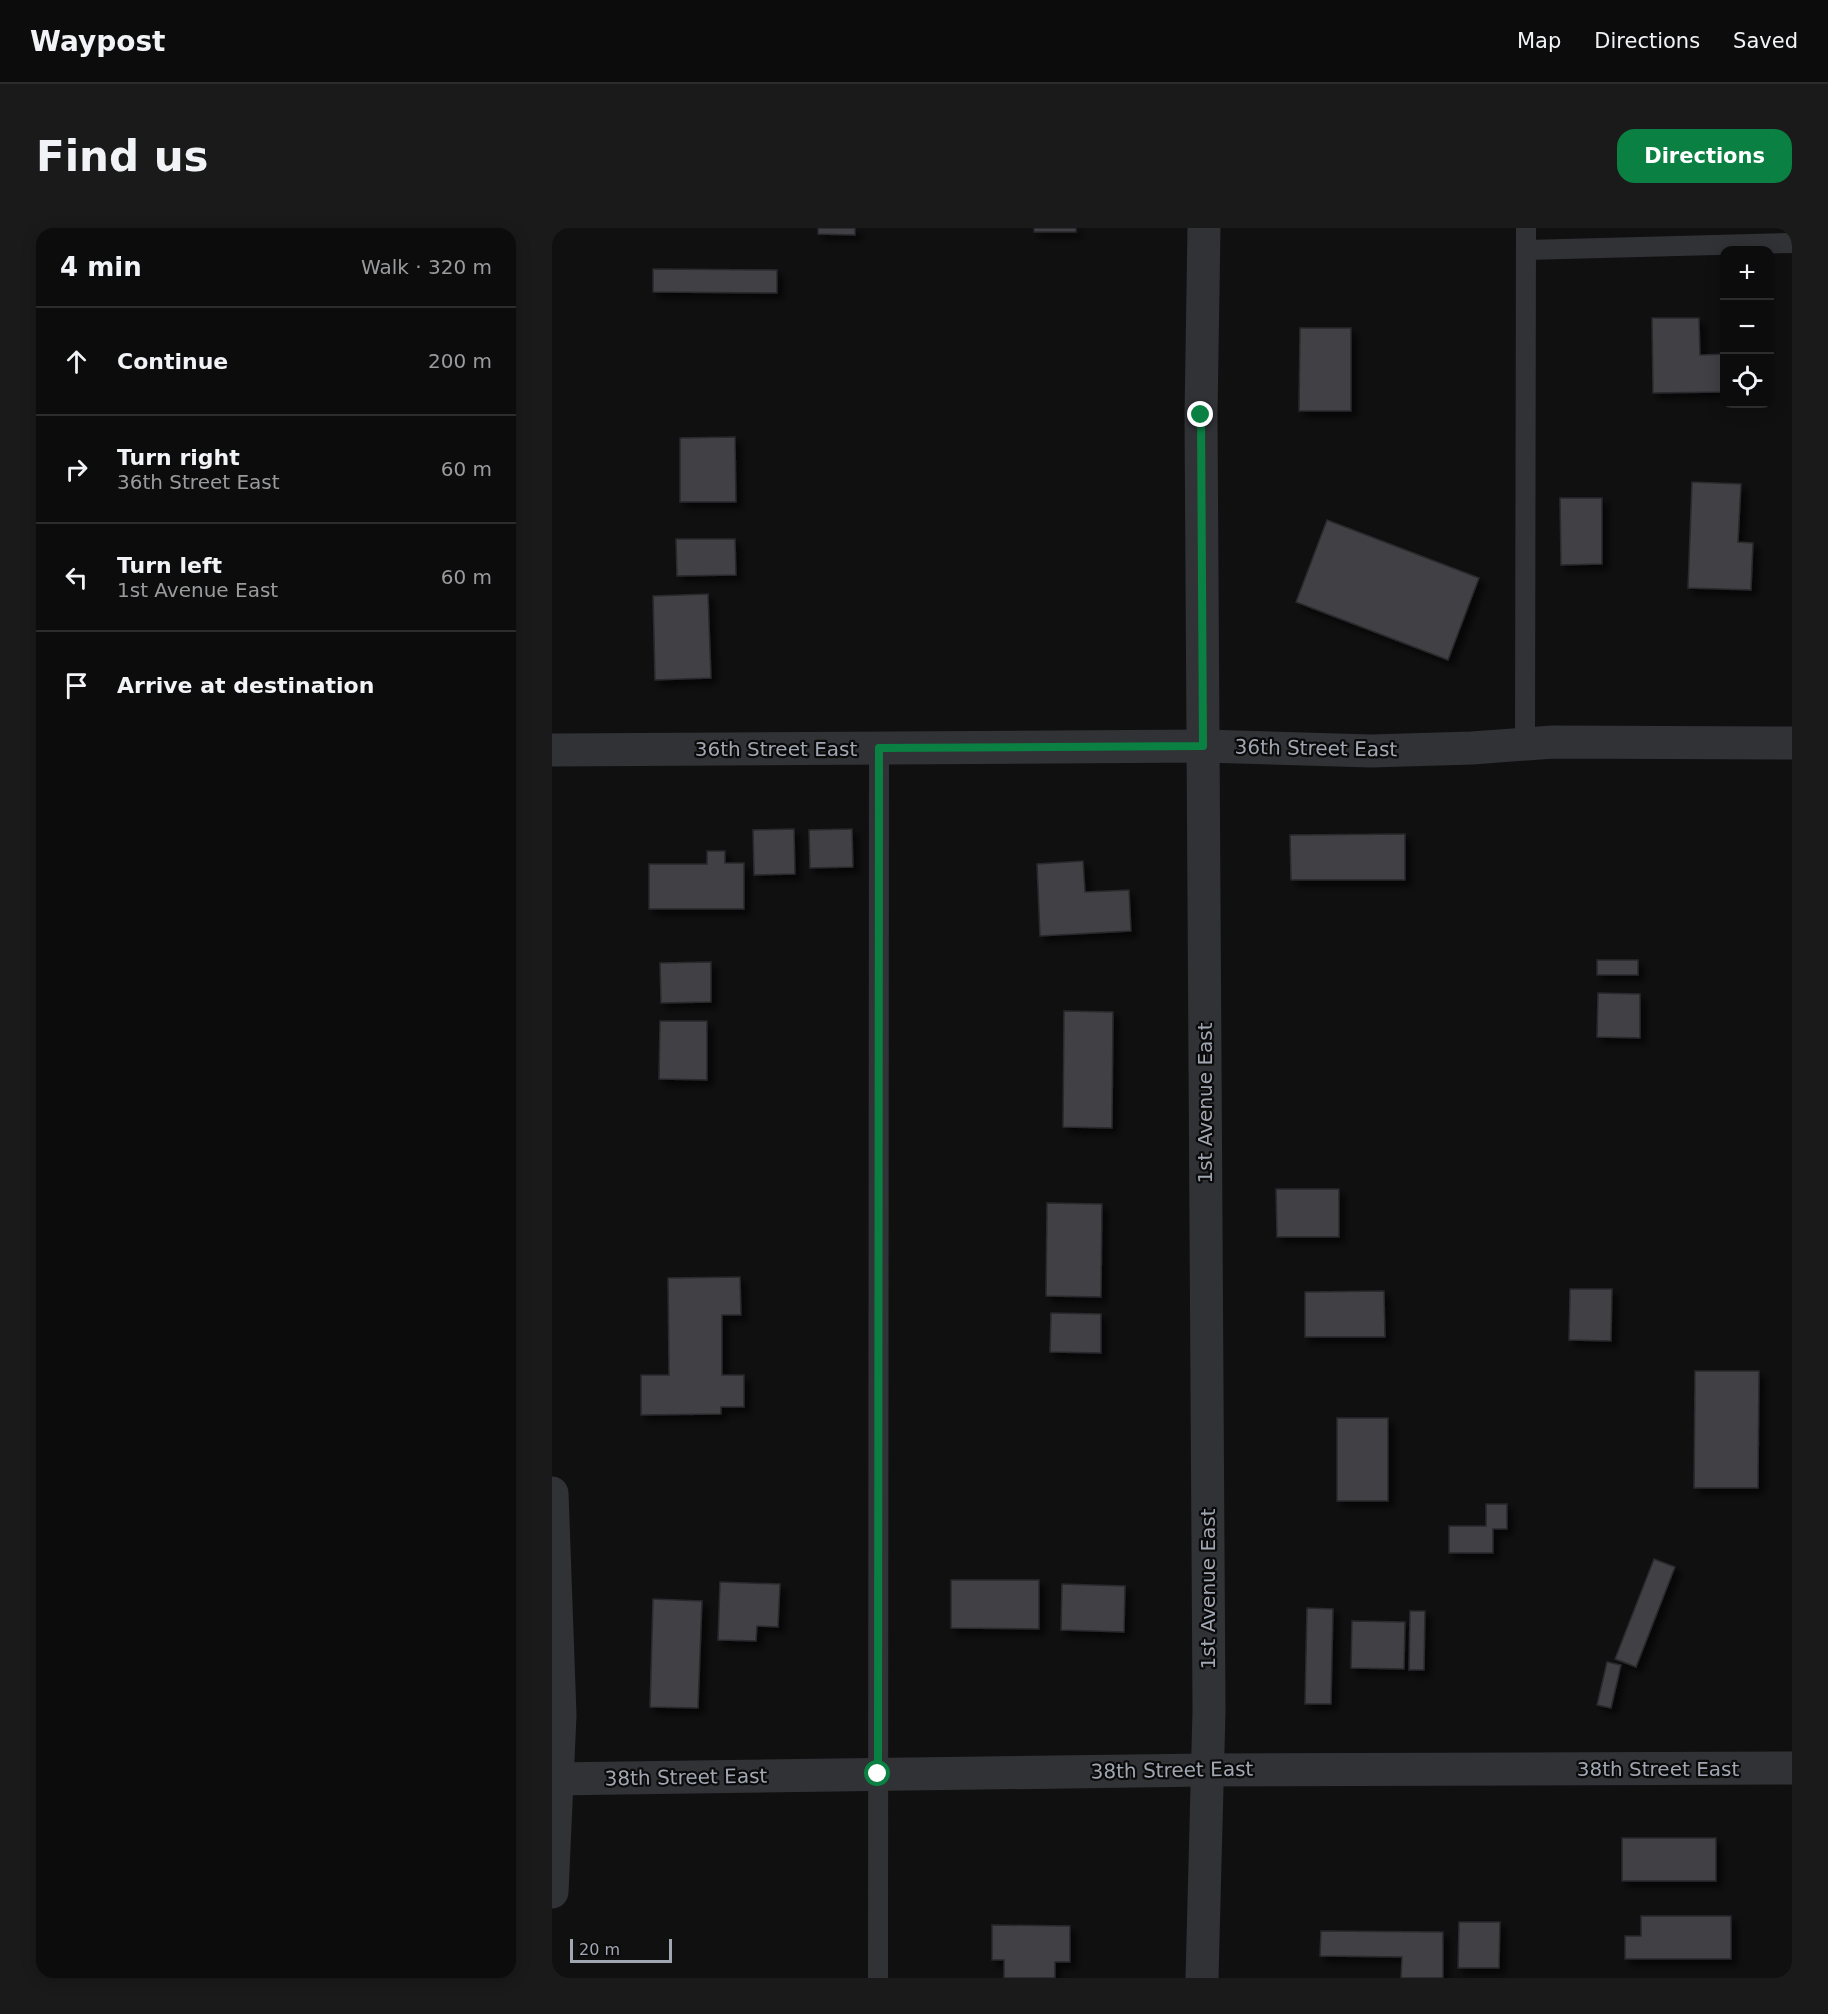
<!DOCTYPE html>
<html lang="en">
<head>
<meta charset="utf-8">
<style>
	:root { --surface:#0c0c0d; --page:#1a1a1b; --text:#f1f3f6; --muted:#9a9b9d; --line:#2c2c2e; --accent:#0b8043 }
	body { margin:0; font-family:"DejaVu Sans",sans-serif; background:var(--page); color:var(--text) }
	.controls { position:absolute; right:18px; top:18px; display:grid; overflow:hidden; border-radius:12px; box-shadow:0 3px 15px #0003 }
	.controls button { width:54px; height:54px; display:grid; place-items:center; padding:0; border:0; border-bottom:2px solid var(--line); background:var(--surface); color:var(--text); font:30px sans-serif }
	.scale { position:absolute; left:18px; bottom:15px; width:102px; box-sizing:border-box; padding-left:6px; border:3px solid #a1a7b2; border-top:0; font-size:16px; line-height:21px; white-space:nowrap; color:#a1a7b2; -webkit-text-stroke:4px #0b0b0c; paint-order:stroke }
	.stop { position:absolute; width:18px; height:18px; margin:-14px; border:4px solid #0b8043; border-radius:50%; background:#fff }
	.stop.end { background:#0b8043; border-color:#fff; box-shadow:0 2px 6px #0008 }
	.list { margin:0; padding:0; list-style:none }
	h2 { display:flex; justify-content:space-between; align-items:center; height:78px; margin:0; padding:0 24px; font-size:26px }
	h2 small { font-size:20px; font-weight:400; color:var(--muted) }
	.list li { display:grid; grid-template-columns:39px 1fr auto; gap:18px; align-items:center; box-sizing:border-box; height:108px; padding:0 24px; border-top:2px solid var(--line) }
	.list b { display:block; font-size:22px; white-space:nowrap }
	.list p { margin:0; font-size:20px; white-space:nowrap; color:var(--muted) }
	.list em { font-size:20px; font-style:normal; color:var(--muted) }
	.icon { flex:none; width:33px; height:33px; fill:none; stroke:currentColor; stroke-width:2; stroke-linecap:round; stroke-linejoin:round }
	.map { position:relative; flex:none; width:1240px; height:1750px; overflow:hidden; border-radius:18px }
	header { display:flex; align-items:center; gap:36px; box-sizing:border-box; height:84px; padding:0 30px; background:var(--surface); border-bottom:2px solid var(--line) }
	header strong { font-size:28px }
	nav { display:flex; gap:33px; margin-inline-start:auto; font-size:21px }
	.intro { display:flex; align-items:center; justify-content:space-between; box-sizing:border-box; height:144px; padding:0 36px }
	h1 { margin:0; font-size:42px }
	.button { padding:15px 27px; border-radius:18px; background:var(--accent); color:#fff; font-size:21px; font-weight:700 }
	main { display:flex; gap:36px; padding:0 36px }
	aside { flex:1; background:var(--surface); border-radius:18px; box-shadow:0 3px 15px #0003 }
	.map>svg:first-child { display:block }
	.building { fill:#3f4044; stroke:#2a2a2d; stroke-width:1.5; filter:url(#shadow) }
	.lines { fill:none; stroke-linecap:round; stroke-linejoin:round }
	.service { stroke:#313236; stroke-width:20 }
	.minor { stroke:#313236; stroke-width:33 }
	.route { stroke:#0b8043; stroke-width:8 }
	.labels { text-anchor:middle; stroke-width:4.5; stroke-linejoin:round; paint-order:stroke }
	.street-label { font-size:20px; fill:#a1a7b2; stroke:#0b0b0c }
</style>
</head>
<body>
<header>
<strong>Waypost</strong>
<nav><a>Map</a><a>Directions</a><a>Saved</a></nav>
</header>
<div class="intro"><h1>Find us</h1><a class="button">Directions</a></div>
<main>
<aside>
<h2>4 min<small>Walk · 320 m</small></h2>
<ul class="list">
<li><svg class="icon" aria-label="ahead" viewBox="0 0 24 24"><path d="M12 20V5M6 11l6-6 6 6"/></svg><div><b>Continue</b></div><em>200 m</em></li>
<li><svg class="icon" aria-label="right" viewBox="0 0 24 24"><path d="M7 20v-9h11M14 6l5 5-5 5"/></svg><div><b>Turn right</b><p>36th Street East</p></div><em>60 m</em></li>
<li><svg class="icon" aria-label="left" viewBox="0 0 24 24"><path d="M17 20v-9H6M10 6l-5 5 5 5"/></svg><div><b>Turn left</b><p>1st Avenue East</p></div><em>60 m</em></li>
<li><svg class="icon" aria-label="arrive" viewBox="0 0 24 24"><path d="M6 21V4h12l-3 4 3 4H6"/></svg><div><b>Arrive at destination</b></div></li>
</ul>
</aside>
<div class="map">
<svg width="1240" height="1750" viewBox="0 0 1240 1750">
	<defs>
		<filter id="shadow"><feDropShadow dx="5.5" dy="5.5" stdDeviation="3" flood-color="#0009"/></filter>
	</defs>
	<rect width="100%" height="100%" fill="#101011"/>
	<!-- building -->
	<g class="building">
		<polygon points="266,0 303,0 303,7 266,6"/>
		<rect x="482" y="0" width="42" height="4"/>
		<polygon points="101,41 225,42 225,65 101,64"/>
		<polygon points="1100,90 1147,90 1148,127 1172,126 1172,164 1101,165"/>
		<polygon points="748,100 799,100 799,183 747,183"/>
		<polygon points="183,209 184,274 128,274 128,210"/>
		<polygon points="1140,254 1189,256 1186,314 1201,315 1199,362 1136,360"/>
		<polygon points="1008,270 1050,270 1050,336 1009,337"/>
		<polygon points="775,292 927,350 896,432 744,374"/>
		<polygon points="124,311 183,311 184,347 125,348"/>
		<polygon points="156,366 159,450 103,452 101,368"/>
		<polygon points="242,601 243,646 202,647 201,602"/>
		<polygon points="300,601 301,639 258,640 257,602"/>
		<polygon points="853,606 853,652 739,652 738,607"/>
		<polygon points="155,623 173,623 173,635 192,635 192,681 97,681 97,636 155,636"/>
		<polygon points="531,633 533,664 577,662 579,703 488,708 485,636"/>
		<rect x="1045" y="732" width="41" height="15"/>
		<polygon points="159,734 159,774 109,775 108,735"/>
		<polygon points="1046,765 1088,766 1088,810 1045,809"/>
		<polygon points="512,783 561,784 560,900 511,899"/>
		<polygon points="108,793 155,793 155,852 107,851"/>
		<polygon points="724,961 787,961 787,1009 725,1009"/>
		<polygon points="495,975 550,976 549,1069 494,1068"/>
		<polygon points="188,1049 189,1087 170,1087 170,1147 192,1147 192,1179 169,1179 169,1186 89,1187 89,1147 117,1147 116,1050"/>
		<polygon points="1018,1061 1060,1061 1059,1113 1017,1112"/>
		<polygon points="832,1063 833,1109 753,1109 753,1064"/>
		<polygon points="499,1085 549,1086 549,1125 498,1124"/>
		<polygon points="1143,1143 1207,1143 1206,1260 1142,1260"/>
		<rect x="785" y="1190" width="51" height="83"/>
		<polygon points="934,1276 955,1276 955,1301 941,1301 941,1325 897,1325 897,1298 934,1298"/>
		<polygon points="1102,1331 1123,1339 1084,1439 1063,1431"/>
		<polygon points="399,1352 487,1352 487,1401 399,1400"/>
		<polygon points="168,1354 228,1356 226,1399 205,1398 204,1413 166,1412"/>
		<polygon points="510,1356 573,1358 572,1404 509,1402"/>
		<polygon points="101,1371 150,1373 146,1480 98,1479"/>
		<polygon points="755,1380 781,1381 779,1476 753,1476"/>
		<polygon points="858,1383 873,1383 872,1442 857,1442"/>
		<polygon points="800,1393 853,1394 852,1441 799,1440"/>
		<polygon points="1055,1434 1069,1437 1059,1480 1045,1477"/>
		<rect x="1070" y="1610" width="94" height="43"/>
		<polygon points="1089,1688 1179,1688 1179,1731 1073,1731 1073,1708 1089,1708"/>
		<polygon points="907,1694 948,1694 947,1740 906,1740"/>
		<polygon points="440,1697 518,1698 518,1734 503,1734 503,1750 452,1750 452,1732 440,1732"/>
		<polygon points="769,1703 891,1704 891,1750 849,1750 850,1729 768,1728"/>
	</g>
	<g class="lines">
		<!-- service -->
		<g class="service">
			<polyline points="974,22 1240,15"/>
			<polyline points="973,515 974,0"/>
			<polyline points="326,1750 327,520"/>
		</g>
		<!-- minor -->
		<g class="minor">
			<polyline points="0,522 652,518 819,523 920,520 1001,514 1240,515"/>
			<polyline points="0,1265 8,1487 0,1664"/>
			<polyline points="0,1551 655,1542 1240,1540"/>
			<polyline points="650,1750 657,1483 649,187 652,0"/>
		</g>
	</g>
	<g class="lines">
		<!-- route -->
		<polyline class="route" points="326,1546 327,520 651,518 649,187"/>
	</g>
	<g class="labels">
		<!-- street labels -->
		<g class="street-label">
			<text transform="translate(764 520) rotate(1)" y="7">36th Street East</text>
			<text x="224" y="528">36th Street East</text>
			<text transform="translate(653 875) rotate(-90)" y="7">1st Avenue East</text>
			<text transform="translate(656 1361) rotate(-90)" y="7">1st Avenue East</text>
			<text x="1106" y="1548">38th Street East</text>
			<text transform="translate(620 1542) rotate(-1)" y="7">38th Street East</text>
			<text transform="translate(134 1549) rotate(-1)" y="7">38th Street East</text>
		</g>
	</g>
</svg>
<div class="controls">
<button>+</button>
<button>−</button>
<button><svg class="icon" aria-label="locate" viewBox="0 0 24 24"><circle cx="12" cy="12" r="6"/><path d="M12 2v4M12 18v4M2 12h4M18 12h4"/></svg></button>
</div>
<div class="scale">20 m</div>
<div class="stop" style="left:326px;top:1546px"></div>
<div class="stop end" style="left:649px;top:187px"></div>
</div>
</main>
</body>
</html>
